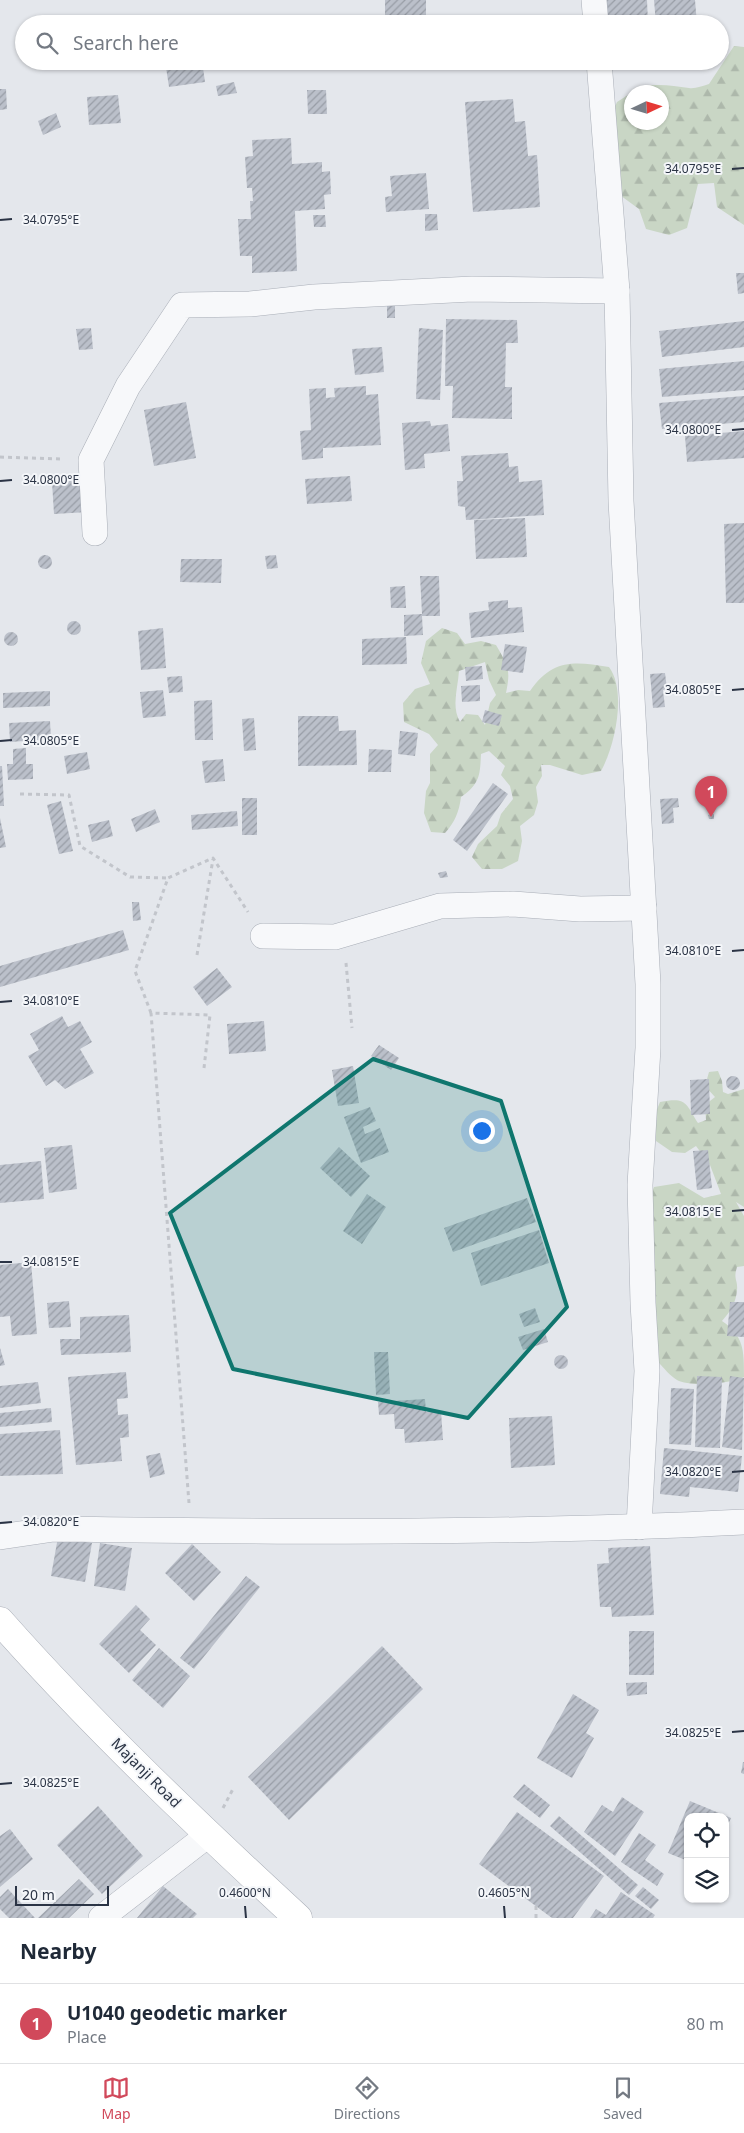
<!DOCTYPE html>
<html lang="en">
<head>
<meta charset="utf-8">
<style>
	:root { --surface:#fff; --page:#f6f6f7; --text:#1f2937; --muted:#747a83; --line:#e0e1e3; --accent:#d1495b }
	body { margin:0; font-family:"Noto Sans",sans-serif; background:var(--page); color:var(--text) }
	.controls { position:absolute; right:15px; bottom:15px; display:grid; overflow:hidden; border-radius:10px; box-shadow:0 1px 4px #0004 }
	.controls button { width:45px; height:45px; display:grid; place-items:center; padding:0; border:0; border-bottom:1px solid var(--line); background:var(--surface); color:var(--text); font:25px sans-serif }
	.compass { position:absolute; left:624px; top:85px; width:45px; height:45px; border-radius:50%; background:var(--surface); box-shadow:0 1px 4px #0004; rotate:86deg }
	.scale { position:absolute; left:15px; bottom:12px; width:94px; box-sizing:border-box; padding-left:5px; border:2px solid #2b3445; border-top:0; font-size:14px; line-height:18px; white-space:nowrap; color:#2b3445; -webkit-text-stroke:4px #f4f6f9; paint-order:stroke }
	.you { position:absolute; left:481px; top:1130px; width:18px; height:18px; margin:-12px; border:4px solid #fff; border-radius:50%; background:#1a73e8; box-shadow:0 0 0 8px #1a73e833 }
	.badge { display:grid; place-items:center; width:32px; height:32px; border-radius:50%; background:var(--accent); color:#fff; font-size:16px; font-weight:700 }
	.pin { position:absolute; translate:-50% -41px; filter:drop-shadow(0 1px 2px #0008) }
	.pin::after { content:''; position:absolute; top:26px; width:18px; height:15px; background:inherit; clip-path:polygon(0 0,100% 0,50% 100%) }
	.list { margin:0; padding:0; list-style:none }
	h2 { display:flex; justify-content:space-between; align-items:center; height:65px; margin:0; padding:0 20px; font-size:21px }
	h2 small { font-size:16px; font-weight:400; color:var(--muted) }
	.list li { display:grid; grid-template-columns:32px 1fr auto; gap:15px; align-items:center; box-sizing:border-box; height:80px; padding:0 20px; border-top:1px solid var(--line) }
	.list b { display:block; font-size:19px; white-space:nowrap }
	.list p { margin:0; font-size:16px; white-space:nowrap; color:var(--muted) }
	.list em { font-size:16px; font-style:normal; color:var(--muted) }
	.icon { flex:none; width:28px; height:28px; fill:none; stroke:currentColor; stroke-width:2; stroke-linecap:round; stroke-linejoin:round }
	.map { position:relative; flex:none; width:744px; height:1918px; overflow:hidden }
	.search { position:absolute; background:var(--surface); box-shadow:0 1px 4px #0004; left:15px; right:15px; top:15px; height:55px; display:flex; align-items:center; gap:12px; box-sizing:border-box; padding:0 18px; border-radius:28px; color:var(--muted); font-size:19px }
	.sheet { height:145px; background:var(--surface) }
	nav { display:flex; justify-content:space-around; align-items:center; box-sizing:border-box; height:70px; border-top:1px solid var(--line); background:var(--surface); font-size:14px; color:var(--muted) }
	nav a { display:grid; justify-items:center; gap:2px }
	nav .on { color:var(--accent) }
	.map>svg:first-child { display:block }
	.forest { fill:url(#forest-firs); fill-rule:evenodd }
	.building { fill:url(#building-hatch) }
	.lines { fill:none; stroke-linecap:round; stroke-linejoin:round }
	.street-casing { stroke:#a9aeb7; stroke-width:26 }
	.secondary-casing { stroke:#a9aeb7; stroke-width:29 }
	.path { stroke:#c2c5cb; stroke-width:3; stroke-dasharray:4 4; stroke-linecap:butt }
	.street { stroke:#f7f8fa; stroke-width:25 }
	.secondary { stroke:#fff; stroke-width:28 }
	.marked { fill:#0f766e; fill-opacity:0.2; stroke:#0f766e; stroke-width:4; stroke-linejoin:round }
	.ticks { fill:none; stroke:#2b3445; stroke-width:2 }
	.labels { text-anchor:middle; stroke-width:4; stroke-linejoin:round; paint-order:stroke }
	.street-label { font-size:15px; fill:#2b3445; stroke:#f4f6f9 }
	.ticks-label { font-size:12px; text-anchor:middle; fill:#2b3445; stroke:#f4f6f9; stroke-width:4; stroke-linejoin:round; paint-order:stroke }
</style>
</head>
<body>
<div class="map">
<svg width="744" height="1918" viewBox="0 0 744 1918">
	<defs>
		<pattern id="forest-firs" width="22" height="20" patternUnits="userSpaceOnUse" patternTransform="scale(1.25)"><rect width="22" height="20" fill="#c9d6c5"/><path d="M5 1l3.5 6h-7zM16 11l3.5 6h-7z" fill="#adb8ab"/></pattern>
		<pattern id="building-hatch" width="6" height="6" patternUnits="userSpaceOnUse" patternTransform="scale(1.25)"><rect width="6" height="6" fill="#bbc0ca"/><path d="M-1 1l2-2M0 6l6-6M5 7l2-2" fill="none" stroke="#989da6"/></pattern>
	</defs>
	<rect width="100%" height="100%" fill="#e4e7ec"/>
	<!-- forest -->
	<g class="forest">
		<path d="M734,46l10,1v178l-27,-18 -3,-24 -16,1 -11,44 -18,7 -23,-6 -7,-20 -22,-16 -20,-46 20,-45 14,-9 1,29h30v-30h-29c18,-11 36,-6 56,-4 6,1 13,-2 20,-4z"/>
		<path d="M442,628l15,5 8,11 16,-3 15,4c12,21 15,24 10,48l12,-3 12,1c22,-32 44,-30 79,-24 18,24 6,79 -8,104l-19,4 -32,-10h-9l1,11 -6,11 2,15 -4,13 -14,11 2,15 -4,20 -16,8h-20l-10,-12 6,-13 19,-18 4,-12 12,-15 -3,-13 -9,-11 4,-9 -16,-15 -8,3c-1,21 -1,30 -20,43 -2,15 -6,25 -16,36l-14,-1 -7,-19 2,-22 4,-8v-29l8,-9 -9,-11 -25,-12 -1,-19 12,-14 15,-5 -9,-21 5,-22zM485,662l4,18 7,15 -6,8 -5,22 -7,-10 -12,-1 -6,8c-9,-16 -2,-34 -1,-51z"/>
		<path d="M718,1071l4,10 1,11 5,2 16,-5v118l-8,-5 8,14v50l-7,1c-4,13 1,12 0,23 -1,13 -7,22 -15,31 22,15 22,29 22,56 -13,7 -55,10 -67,3 -7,-4 -13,-12 -18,-17l-12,-158 7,-18 25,-4 25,15 17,-4 -11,-29 -14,-19 -11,7 -13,-1 -16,-11 -3,-22 7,-17c26,-5 25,0 38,21l8,-3 -1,-15 10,-8 -10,-11 4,-14z"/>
	</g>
	<!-- building -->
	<g class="building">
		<rect x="385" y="0" width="41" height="24"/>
		<polygon points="606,0 647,0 648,24 608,24"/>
		<polygon points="654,0 695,0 697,24 656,24"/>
		<polygon points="294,16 295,24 275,24 275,17"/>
		<polygon points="165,61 202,61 205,82 169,87"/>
		<polygon points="234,82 237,93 218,96 216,86"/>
		<polygon points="0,89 6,89 7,109 0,110"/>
		<polygon points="307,90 326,90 327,114 308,114"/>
		<polygon points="118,95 121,123 89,125 87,97"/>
		<polygon points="513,99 515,122 525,121 528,156 537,155 540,207 473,212 465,102"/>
		<polygon points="56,113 61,127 43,135 38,121"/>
		<polygon points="291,138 292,164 322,162 322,172 330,171 331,194 324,195 325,209 295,211 297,271 252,273 252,256 240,256 238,219 251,219 250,201 253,201 252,188 247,188 245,157 253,156 252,140"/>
		<polygon points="426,173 429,209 386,212 385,197 392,196 390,176"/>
		<polygon points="425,214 437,214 438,230 425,231"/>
		<polygon points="313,215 325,215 326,227 314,227"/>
		<polygon points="736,273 744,273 744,293 738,294"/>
		<rect x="387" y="305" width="8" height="13"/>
		<polygon points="446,319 517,320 518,343 506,343 505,387 512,387 512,419 452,418 453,386 445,386"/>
		<polygon points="744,321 744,347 662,357 659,331"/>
		<polygon points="91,328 93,349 79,350 76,329"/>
		<polygon points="419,328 443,330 440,400 416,399"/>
		<polygon points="382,347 384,372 355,375 352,349"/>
		<polygon points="744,361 744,390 662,397 659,369"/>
		<polygon points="366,386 366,395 378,394 381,445 323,448 323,458 302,460 300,431 311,430 309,389 326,388 326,398 335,397 334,388"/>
		<polygon points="744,396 744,422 662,429 659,403"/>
		<polygon points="186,402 196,458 154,466 144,410"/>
		<polygon points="430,421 431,426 448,424 450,451 424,454 425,468 405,470 402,423"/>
		<polygon points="744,431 744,458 687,462 685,436"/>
		<polygon points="508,453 509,467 518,466 519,482 542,480 544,515 466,520 465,507 458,506 457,481 463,481 461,456"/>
		<polygon points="350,476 352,501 307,504 305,479"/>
		<polygon points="86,480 88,512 54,514 52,482"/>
		<polygon points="525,518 527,557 476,559 474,520"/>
		<polygon points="744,523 744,603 726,603 724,524"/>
		<circle cx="45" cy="562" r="7"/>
		<polygon points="276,555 278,568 267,569 265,556"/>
		<polygon points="181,559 222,559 221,583 180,582"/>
		<polygon points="420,576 439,576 440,616 422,616 423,635 404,636 404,615 422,614"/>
		<polygon points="405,586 406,608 391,608 390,587"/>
		<polygon points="508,600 508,608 522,607 524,632 471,638 469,613 489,610 488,602"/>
		<circle cx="74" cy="628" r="7"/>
		<polygon points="163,628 166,668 141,670 138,631"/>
		<circle cx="11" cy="639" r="7"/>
		<polygon points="406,637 407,664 362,665 362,639"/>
		<polygon points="505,644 527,647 523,673 501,670"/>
		<polygon points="482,666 483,679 466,681 465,667"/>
		<polygon points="665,673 667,689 663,690 665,707 653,708 650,674"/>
		<polygon points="182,676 183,692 169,693 167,677"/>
		<polygon points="480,685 480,701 462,702 461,686"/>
		<polygon points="163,690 166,716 143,718 140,692"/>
		<polygon points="50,691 50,706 3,708 3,693"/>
		<polygon points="212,700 213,740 195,740 194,701"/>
		<polygon points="485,710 502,715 499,726 482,722"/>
		<polygon points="298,716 338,716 339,731 356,730 357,765 298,766"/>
		<polygon points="254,718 256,750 244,751 242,719"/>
		<polygon points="50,721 51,739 10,742 9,723"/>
		<polygon points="400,731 418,733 415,756 398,754"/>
		<polygon points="26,748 26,764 33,764 33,779 8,780 7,764 13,764 13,749"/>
		<polygon points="369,749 392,750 391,772 368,772"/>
		<polygon points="87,752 90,769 67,774 64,756"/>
		<polygon points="223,759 225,781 205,783 202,761"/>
		<polygon points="0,766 2,766 4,806 0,806"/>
		<polygon points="493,783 508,794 467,851 453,840"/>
		<rect x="242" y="798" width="15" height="37"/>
		<polygon points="678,798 679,807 673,808 674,823 662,824 660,799"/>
		<polygon points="61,801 73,851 59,854 47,805"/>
		<polygon points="155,809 160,822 136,832 131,819"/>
		<polygon points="237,811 238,826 192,830 191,815"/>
		<polygon points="714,814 714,819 709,819 708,815"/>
		<polygon points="0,818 6,847 0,848"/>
		<polygon points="109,820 113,836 92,842 88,825"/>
		<polygon points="446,871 448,877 440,878 438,873"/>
		<polygon points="132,902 139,902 141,920 133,921"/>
		<polygon points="123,930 129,950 0,987 0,966"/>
		<polygon points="217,968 232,987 207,1006 193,987"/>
		<polygon points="62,1016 68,1027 80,1021 92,1042 80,1049 94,1073 65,1089 55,1080 46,1086 28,1056 39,1050 30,1034"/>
		<polygon points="264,1021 266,1051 229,1054 227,1024"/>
		<polygon points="379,1045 399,1058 391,1070 371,1056"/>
		<polygon points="353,1066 359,1103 338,1106 332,1070"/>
		<circle cx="733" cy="1083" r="7"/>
		<polygon points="709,1079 710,1114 691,1115 690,1080"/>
		<polygon points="370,1107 376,1121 363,1127 365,1134 380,1128 389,1152 361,1163 344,1117"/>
		<polygon points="72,1145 77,1189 49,1193 44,1148"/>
		<polygon points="339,1147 370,1176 351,1197 320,1168"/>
		<polygon points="708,1150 712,1188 697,1190 693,1151"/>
		<polygon points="41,1161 44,1199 0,1203 0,1165"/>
		<polygon points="367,1194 386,1207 362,1244 343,1231"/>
		<polygon points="527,1198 536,1222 453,1252 444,1228"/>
		<polygon points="539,1230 549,1263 481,1286 471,1253"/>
		<polygon points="31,1262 37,1334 12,1336 10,1316 0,1317 0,1265"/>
		<polygon points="69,1301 71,1327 49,1328 47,1303"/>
		<polygon points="730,1302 744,1302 744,1337 727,1336"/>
		<polygon points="535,1308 540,1322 524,1327 519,1314"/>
		<polygon points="129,1315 131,1352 61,1355 60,1339 80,1339 80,1317"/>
		<polygon points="544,1329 548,1342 523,1350 518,1337"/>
		<polygon points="0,1348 5,1365 0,1366"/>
		<polygon points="374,1352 388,1352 390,1394 376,1395"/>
		<circle cx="561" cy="1362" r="7"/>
		<polygon points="126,1372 128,1398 117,1399 118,1415 128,1414 129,1437 120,1438 122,1461 76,1465 68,1377"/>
		<polygon points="697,1376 722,1377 720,1448 695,1447"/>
		<polygon points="730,1376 744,1378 742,1450 722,1447"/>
		<polygon points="38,1382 41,1403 0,1408 0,1386"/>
		<polygon points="671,1388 694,1389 691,1445 669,1444"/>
		<polygon points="425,1399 426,1412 441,1411 443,1440 405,1443 404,1429 395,1429 394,1414 379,1415 378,1402"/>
		<polygon points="51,1408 52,1422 0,1427 0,1413"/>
		<polygon points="552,1416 555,1465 511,1468 509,1418"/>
		<polygon points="60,1430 63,1474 0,1476 0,1434"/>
		<polygon points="664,1448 742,1456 738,1492 690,1487 689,1497 660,1494"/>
		<polygon points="160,1453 165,1474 150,1478 146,1456"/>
		<polygon points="58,1537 92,1543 85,1582 51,1576"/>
		<polygon points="100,1543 132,1548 125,1591 94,1586"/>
		<polygon points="192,1544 221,1572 194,1601 165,1573"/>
		<polygon points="650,1546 654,1615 612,1617 611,1607 600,1607 597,1564 609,1563 608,1548"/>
		<polygon points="246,1576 260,1587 194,1669 180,1658"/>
		<polygon points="136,1605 150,1619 140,1630 156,1645 129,1673 99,1644"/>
		<rect x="629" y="1631" width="25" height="44"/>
		<polygon points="382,1646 423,1689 289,1820 248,1777"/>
		<polygon points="159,1648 190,1676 163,1708 132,1680"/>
		<polygon points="647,1682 647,1694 627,1696 626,1683"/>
		<polygon points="573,1694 599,1710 586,1733 594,1738 572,1778 537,1758"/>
		<polygon points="743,1762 744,1762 744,1774 741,1773"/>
		<polygon points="524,1784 550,1805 540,1818 513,1797"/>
		<polygon points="622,1797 644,1812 615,1856 584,1832 602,1805 613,1812"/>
		<polygon points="690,1801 731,1818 725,1831 725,1817 688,1817 688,1861 668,1853"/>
		<polygon points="98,1806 143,1856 102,1894 57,1845"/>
		<polygon points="517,1812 604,1876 573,1918 552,1918 479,1864"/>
		<polygon points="559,1816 638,1885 629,1895 550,1826"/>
		<polygon points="10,1829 33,1859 0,1887 0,1836"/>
		<polygon points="639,1833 656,1845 645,1860 664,1874 657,1886 621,1862"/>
		<polygon points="79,1879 94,1894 69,1918 38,1918"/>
		<polygon points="163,1886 197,1914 193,1918 137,1918"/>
		<polygon points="643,1887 659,1900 651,1909 635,1896"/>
		<polygon points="8,1889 35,1918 9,1918 0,1909 0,1897"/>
		<polygon points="621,1892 655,1915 653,1918 590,1918 596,1909 606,1915"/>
	</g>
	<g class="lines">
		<!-- street casing -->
		<g class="street-casing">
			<g id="street">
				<polyline points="594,0 596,24"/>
				<polyline points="599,61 617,291 621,501 648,984 648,1048 640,1185 643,1303 647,1371 639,1527"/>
				<polyline points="95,533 91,460 128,386 182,305 250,304 314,297 472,289 617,291"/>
				<polyline points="263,936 335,937 440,906 513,904 580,909 644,908"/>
				<path d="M0,1537l54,-8c230,3 460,5 690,-7"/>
				<polyline points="101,1918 208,1835"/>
			</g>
		</g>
		<!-- secondary casing -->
		<g class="secondary-casing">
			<path id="secondary" d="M0,1621c93,105 195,202 298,297"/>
		</g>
		<!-- path -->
		<g class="path">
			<polyline points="0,457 63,459"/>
			<polyline points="20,794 69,795 80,846 130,877 168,878"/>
			<polyline points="197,955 213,859"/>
			<polyline points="346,963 352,1028"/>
			<polyline points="151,1013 135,971 168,878 213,858 248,912"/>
			<polyline points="189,1503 151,1013 210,1015 204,1068"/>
			<polyline points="223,1808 233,1789"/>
			<polyline points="536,1918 536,1906"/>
		</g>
		<!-- street -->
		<use href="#street" class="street"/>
		<!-- secondary -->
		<use href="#secondary" class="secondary"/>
	</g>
	<!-- marked area -->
	<path class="marked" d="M373,1059l128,42 66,206 -99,111 -235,-49 -63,-156z"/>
	<!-- ticks -->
	<path class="ticks" d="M732,169l12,-1M0,220l12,-1M732,430l12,-1M0,481l12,-1M732,690l12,-1M0,741l12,-1M732,951l12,-1M0,1002l12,-1M732,1211l12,-1M0,1262h12M732,1472l12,-1M0,1523l12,-1M732,1732l12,-1M0,1784l12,-1M245,1906l1,12M504,1906l1,12"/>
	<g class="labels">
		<!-- street labels -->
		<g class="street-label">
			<text transform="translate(146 1773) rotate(45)" y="5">Majanji Road</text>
		</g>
	</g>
	<g class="ticks-label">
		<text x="693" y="173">34.0795°E</text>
		<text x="51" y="224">34.0795°E</text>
		<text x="693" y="434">34.0800°E</text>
		<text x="51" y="484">34.0800°E</text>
		<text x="693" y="694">34.0805°E</text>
		<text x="51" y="745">34.0805°E</text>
		<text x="693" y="955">34.0810°E</text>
		<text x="51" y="1005">34.0810°E</text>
		<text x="693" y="1216">34.0815°E</text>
		<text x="51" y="1266">34.0815°E</text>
		<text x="693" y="1476">34.0820°E</text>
		<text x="51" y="1526">34.0820°E</text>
		<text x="693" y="1737">34.0825°E</text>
		<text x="51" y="1787">34.0825°E</text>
		<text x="245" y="1897">0.4600°N</text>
		<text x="504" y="1897">0.4605°N</text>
	</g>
</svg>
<div class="controls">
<button><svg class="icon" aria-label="locate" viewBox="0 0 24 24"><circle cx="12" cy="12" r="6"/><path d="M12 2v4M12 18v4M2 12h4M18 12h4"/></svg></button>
<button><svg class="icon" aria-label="layers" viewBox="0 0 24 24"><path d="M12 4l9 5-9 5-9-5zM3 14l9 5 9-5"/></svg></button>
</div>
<svg class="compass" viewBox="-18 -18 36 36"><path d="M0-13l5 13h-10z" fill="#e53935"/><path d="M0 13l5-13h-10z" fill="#747a83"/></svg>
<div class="scale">20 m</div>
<div class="you"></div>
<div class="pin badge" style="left:711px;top:817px">1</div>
<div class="search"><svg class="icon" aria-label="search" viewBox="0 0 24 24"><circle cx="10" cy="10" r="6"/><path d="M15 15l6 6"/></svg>Search here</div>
</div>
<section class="sheet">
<h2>Nearby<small></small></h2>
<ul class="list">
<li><span class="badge">1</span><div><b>U1040 geodetic marker</b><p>Place</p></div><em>80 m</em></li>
</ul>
</section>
<nav>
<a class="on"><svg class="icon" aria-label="map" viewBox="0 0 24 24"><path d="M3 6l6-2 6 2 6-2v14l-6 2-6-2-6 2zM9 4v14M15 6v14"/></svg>Map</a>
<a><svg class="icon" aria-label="directions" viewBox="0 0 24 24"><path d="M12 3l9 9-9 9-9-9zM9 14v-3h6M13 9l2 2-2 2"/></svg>Directions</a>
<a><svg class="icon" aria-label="saved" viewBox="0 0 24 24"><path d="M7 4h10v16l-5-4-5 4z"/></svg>Saved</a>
</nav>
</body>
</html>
